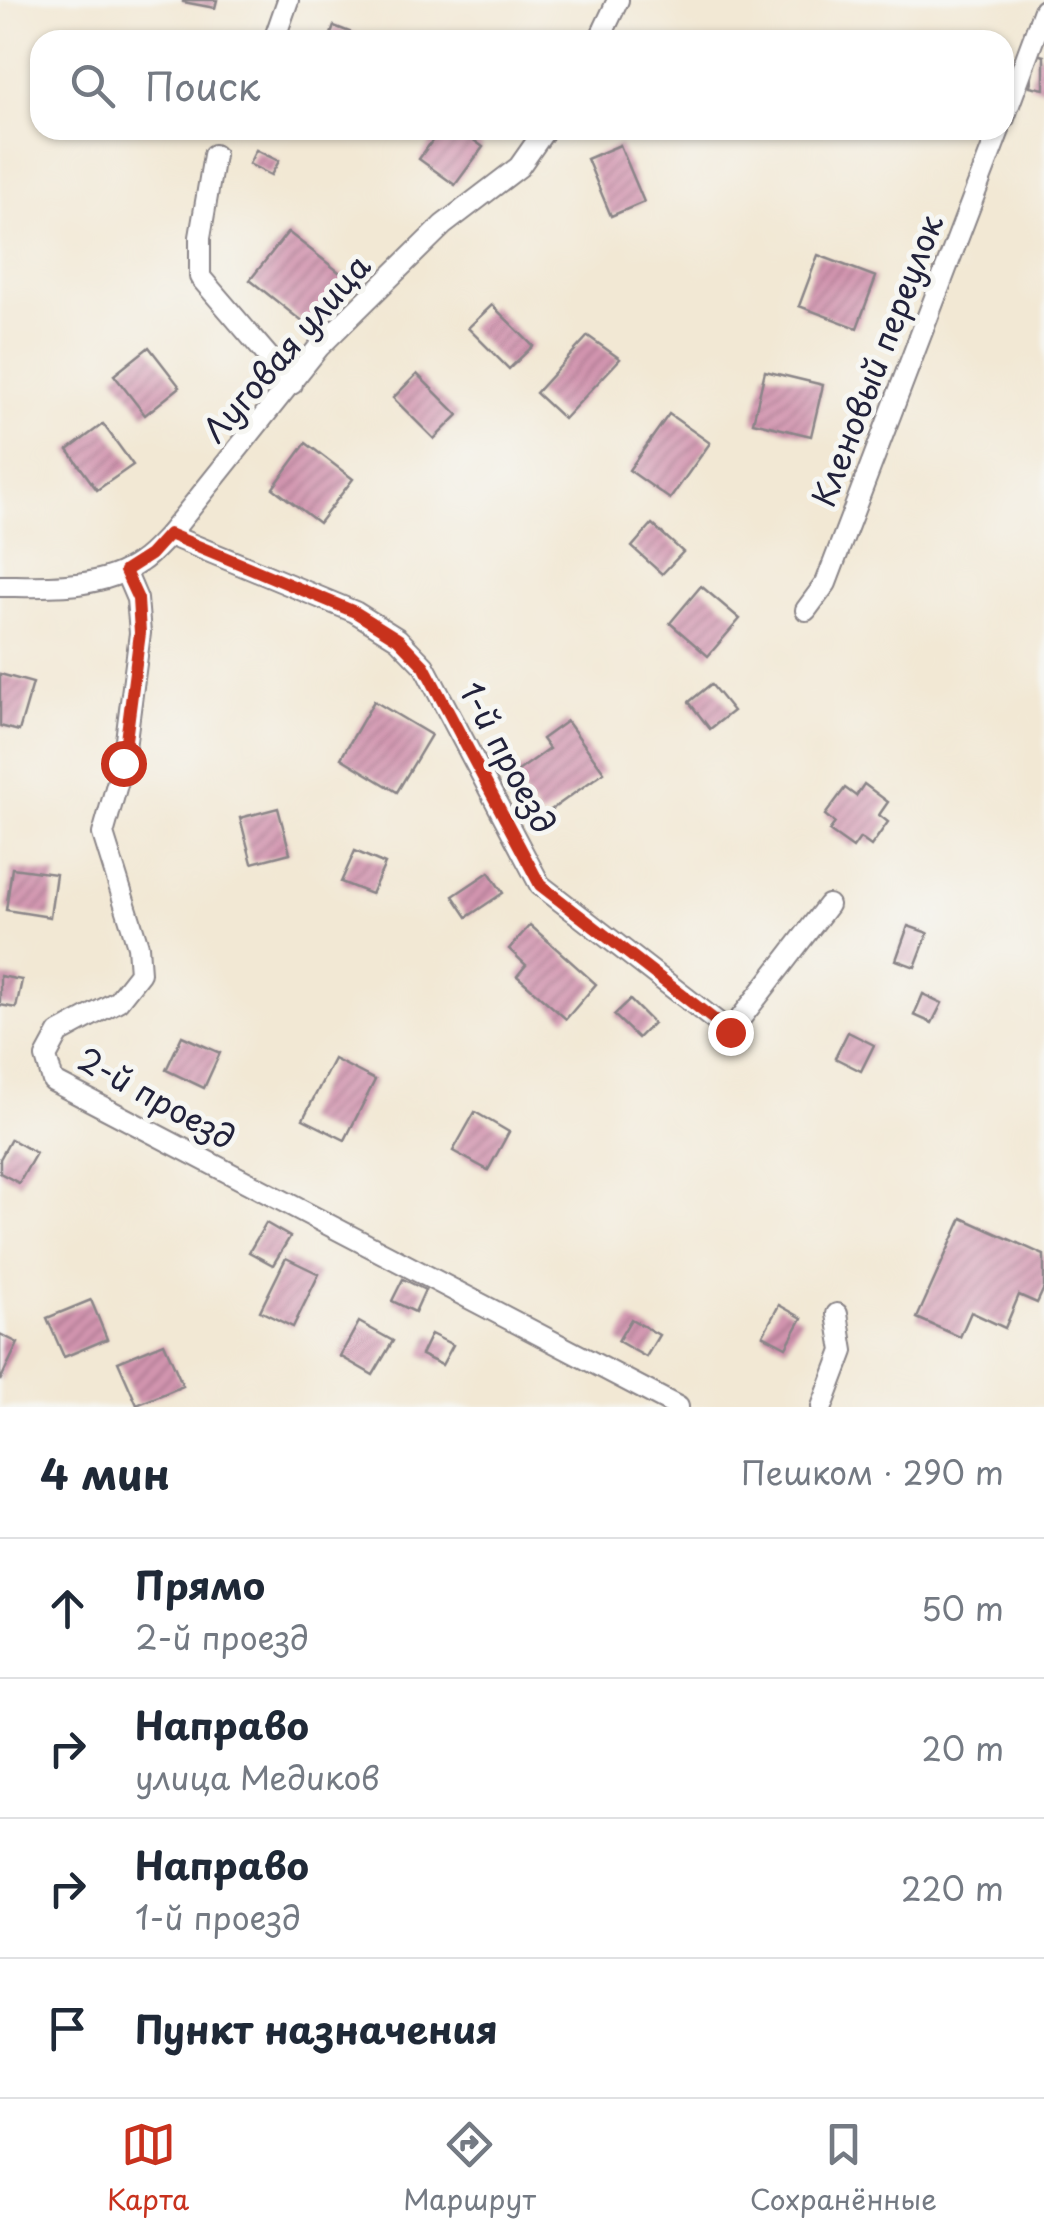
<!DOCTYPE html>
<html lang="ru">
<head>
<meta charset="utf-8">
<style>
	:root { --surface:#fff; --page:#f2f2f3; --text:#1f2937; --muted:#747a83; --line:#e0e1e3; --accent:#c8321e }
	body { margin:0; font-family:"Playpen Sans",sans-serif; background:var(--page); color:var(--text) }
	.stop { position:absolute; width:30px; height:30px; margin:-22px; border:8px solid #c8321e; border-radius:50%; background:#fff }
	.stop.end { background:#c8321e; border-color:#fff; box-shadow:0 2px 10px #0008 }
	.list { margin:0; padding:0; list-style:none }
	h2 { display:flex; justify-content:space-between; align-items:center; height:130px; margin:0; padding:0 40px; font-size:42px }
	h2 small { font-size:32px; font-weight:400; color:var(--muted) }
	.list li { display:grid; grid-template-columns:65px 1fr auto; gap:30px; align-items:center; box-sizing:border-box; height:140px; padding:0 40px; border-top:2px solid var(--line) }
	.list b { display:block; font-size:38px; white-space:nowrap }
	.list p { margin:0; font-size:32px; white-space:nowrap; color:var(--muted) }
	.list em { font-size:32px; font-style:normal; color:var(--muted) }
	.icon { flex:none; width:55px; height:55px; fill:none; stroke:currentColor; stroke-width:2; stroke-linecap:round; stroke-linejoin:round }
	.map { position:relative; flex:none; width:1044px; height:1407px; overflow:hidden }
	.search { position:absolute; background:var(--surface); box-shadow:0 2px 8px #0004; left:30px; right:30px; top:30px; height:110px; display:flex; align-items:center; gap:25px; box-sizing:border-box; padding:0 35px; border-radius:30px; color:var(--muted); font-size:38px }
	.sheet { height:690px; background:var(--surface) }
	nav { display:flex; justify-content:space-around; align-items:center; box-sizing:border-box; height:140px; border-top:2px solid var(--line); background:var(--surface); font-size:28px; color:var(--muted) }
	nav a { display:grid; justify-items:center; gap:5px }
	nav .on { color:var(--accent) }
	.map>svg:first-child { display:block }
	.building { fill:url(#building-hatch) }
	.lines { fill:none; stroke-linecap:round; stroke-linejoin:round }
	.minor-casing { stroke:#8a8588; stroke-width:24 }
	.minor { stroke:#fff; stroke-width:20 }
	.route { stroke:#c8321e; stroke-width:12 }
	.labels { text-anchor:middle; stroke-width:10; stroke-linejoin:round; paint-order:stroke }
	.street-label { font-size:32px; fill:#22223b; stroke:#f6f6f2 }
</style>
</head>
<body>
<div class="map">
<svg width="1044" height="1407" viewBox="0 0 1044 1407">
	<defs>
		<pattern id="building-hatch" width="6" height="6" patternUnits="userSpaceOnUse" patternTransform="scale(2.5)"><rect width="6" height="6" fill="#d294af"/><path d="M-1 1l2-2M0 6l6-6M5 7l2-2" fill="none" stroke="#aa7890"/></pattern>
	</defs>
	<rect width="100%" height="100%" fill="#f6f6f2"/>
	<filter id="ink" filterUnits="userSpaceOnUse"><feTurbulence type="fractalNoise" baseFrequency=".01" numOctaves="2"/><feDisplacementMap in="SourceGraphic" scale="20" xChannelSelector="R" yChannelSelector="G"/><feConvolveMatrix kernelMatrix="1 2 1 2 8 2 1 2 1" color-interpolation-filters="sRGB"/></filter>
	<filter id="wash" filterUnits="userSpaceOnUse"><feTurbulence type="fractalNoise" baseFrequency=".0048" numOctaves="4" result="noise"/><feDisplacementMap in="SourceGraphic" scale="40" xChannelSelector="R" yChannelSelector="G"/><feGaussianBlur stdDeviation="2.25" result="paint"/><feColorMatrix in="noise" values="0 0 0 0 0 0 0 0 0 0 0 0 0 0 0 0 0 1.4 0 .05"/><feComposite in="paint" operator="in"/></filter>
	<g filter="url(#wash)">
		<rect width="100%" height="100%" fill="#f2e8d4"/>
		<g id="blocks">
			<!-- building -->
			<g class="building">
				<polygon points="183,0 217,0 215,8 183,2"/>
				<polygon points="334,26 360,36 359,40 329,40"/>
				<polygon points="481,29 511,39 511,40 477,40"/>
				<polygon points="1036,54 1044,56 1044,89 1030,86"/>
				<polygon points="440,130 460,130 483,147 455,185 419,159"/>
				<polygon points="620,145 644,202 611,216 587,159"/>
				<polygon points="256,150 279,161 271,175 249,164"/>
				<polygon points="288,232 353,283 314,331 250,280"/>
				<polygon points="818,255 876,277 857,328 799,306"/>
				<polygon points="492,305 533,346 509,369 468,328"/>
				<polygon points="588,336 620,359 564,419 536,393"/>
				<polygon points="149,347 180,387 145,415 114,375"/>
				<polygon points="765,371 823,385 811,436 753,422"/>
				<polygon points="417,374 458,415 434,439 393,398"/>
				<polygon points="669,414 710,443 670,499 629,470"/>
				<polygon points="103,424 133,465 97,490 68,450"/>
				<polygon points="306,443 353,479 319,523 273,488"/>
				<polygon points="652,524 683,552 662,574 632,547"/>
				<polygon points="701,586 740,619 708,656 670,623"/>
				<polygon points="0,674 33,683 19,731 0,726"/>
				<polygon points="711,684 733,711 710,729 689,702"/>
				<polygon points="374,701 431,735 397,792 341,758"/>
				<polygon points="567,721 604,772 541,817 511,776 549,749 542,739"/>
				<polygon points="864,784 888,802 879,815 888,822 871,846 860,838 853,848 829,831 835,823 825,815 845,788 856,796"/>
				<polygon points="278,808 290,853 252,863 240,818"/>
				<polygon points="355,851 385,864 371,894 341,882"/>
				<polygon points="12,868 56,874 50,917 6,910"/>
				<polygon points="489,872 503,893 467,917 453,896"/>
				<polygon points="530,925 596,984 566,1019 517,976 526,965 509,949"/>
				<polygon points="908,926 928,933 915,967 896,960"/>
				<polygon points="0,976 22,980 16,1008 0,1005"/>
				<polygon points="923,994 942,1003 932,1023 914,1015"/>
				<polygon points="630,1000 653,1023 638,1038 614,1015"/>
				<polygon points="848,1032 874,1045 861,1071 835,1058"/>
				<polygon points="182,1036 220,1053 204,1088 166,1070"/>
				<polygon points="334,1059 375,1080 345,1140 303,1119"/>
				<polygon points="475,1112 509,1132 488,1170 453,1151"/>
				<polygon points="11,1139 36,1153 19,1183 0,1173 0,1159"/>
				<polygon points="962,1218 1044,1255 1044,1288 1037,1303 1019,1295 1005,1328 971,1312 960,1337 917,1318"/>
				<polygon points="266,1223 290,1237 273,1265 249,1252"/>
				<polygon points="286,1258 319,1274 293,1327 260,1311"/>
				<polygon points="403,1279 425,1290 415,1312 392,1301"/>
				<polygon points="91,1300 107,1339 64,1357 47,1318"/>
				<polygon points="779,1305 802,1318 786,1347 763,1335"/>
				<polygon points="631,1319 659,1335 646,1357 618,1341"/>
				<polygon points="359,1322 393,1341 373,1375 340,1356"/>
				<polygon points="0,1334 18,1343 0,1381"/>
				<polygon points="431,1334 453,1345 442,1365 421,1355"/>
				<polygon points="164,1343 183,1386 137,1405 118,1362"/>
			</g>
		</g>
	</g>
	<g filter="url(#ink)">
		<use href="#blocks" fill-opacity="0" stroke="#8a8588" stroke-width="2.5"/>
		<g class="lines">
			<!-- minor casing -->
			<g class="minor-casing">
				<g id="minor">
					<polyline points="274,40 288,0"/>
					<polyline points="599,40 618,0"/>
					<polyline points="1004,118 1044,10"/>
					<polyline points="214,155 200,237 200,277 292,384"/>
					<polyline points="169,535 355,612 398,639 424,666 540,885 730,1032 828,905"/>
					<polyline points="125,571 137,599 140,633 123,763 103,834 138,946 140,973 118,1001 59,1033 46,1057 53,1081 678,1407"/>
					<path d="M0,586c45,0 101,4 140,-24 11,-7 20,-18 29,-27l150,-188 124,-122 76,-58 26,-37"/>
					<polyline points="806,610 826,583 999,130"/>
					<polyline points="822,1407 843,1351 837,1314"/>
				</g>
			</g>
			<!-- minor -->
			<use href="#minor" class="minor"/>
		</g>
	</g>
	<g class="lines" filter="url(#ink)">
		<!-- route -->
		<polyline class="route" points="123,763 140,633 138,599 125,571 150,555 169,534 355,612 398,639 424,666 540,885 730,1032"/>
	</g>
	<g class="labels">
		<!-- street labels -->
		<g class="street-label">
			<text transform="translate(287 349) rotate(-49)" y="11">Луговая улица</text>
			<text transform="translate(878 361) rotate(-69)" y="11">Кленовый переулок</text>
			<text transform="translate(507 758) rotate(62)" y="11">1-й проезд</text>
			<text transform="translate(156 1099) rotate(29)" y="11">2-й проезд</text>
		</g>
	</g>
</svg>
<div class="stop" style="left:123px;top:763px"></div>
<div class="stop end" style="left:730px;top:1032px"></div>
<div class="search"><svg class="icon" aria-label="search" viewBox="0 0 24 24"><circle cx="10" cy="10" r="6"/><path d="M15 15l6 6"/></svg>Поиск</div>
</div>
<section class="sheet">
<h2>4 мин<small>Пешком · 290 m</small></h2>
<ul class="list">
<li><svg class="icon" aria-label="ahead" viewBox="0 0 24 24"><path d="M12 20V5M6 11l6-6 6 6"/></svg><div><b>Прямо</b><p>2-й проезд</p></div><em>50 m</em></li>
<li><svg class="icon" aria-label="right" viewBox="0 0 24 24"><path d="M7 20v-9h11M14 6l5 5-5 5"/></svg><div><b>Направо</b><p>улица Медиков</p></div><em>20 m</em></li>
<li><svg class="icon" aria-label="right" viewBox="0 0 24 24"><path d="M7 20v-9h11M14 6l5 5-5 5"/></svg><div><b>Направо</b><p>1-й проезд</p></div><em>220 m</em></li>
<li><svg class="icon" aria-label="arrive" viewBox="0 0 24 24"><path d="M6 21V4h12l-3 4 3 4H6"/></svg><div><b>Пункт назначения</b></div></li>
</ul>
</section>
<nav>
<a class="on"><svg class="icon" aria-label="map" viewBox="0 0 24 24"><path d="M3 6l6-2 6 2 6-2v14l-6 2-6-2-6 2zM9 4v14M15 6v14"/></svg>Карта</a>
<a><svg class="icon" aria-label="directions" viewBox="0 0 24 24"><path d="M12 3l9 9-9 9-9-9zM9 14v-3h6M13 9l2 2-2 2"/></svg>Маршрут</a>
<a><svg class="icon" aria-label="saved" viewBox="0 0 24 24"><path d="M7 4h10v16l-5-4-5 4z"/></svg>Сохранённые</a>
</nav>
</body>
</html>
